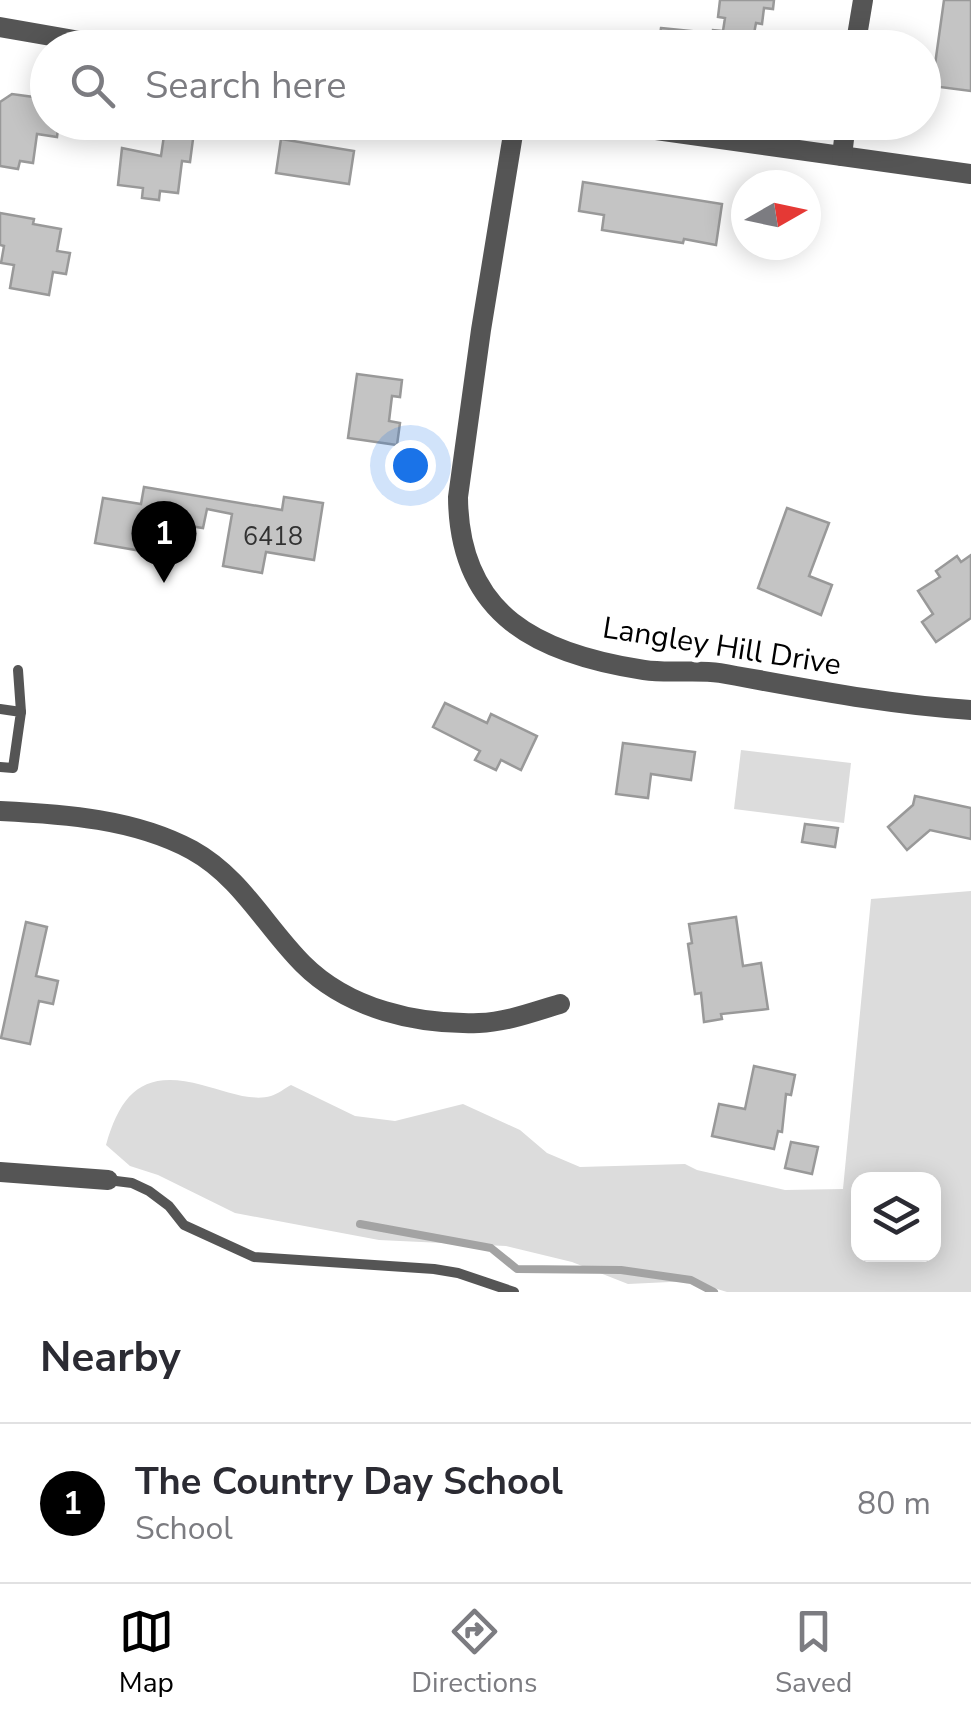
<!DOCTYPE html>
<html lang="en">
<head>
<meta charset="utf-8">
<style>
	:root { --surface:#fff; --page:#f2f2f3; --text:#2b2b33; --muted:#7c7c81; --line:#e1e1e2; --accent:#000 }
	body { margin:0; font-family:"Nunito Sans",sans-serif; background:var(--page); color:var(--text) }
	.controls { position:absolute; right:30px; bottom:30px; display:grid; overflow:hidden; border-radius:20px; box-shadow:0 5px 25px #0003 }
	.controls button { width:90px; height:90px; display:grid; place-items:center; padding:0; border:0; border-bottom:2px solid var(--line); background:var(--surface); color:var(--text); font:50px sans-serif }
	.compass { position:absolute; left:731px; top:170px; width:90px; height:90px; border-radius:50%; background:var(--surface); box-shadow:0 5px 25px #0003; rotate:81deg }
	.you { position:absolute; left:410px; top:465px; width:35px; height:35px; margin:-25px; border:8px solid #fff; border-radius:50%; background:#1a73e8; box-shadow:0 0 0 15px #1a73e833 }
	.badge { display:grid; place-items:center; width:65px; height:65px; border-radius:50%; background:var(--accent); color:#fff; font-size:32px; font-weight:700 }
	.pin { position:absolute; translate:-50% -82px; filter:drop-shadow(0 2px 5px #0008) }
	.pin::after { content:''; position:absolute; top:52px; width:35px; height:30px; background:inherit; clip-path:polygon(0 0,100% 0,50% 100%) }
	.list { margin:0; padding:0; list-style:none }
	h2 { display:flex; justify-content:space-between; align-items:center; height:130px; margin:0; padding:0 40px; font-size:42px }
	h2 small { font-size:32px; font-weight:400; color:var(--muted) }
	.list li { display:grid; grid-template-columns:65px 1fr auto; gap:30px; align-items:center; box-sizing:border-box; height:160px; padding:0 40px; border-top:2px solid var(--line) }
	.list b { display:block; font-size:38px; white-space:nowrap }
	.list p { margin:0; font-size:32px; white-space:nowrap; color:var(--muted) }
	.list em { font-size:32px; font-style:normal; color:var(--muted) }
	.icon { flex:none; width:55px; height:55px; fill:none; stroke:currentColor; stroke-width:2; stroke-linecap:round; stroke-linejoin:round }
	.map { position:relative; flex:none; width:971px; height:1292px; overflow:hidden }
	.search { position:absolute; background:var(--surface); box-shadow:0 5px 25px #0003; left:30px; right:30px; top:30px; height:110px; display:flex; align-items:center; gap:25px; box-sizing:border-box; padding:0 35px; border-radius:55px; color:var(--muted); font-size:38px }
	.sheet { height:290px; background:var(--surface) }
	nav { display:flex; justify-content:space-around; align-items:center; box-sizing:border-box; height:140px; border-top:2px solid var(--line); background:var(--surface); font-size:28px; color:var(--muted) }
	nav a { display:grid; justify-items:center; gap:5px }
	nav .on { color:var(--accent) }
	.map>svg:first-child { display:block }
	.green { fill:#dcdcdc; fill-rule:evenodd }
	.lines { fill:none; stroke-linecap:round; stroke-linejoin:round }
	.stream { stroke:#a3a3a3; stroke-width:8 }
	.building { fill:#c4c4c4; stroke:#999; stroke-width:2.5 }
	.service { stroke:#555; stroke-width:10 }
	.minor { stroke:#555; stroke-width:20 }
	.labels { text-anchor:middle; stroke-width:10; stroke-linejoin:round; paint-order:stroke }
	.number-label { font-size:25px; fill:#313131 }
	.street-label { font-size:30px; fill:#000; stroke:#fff }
</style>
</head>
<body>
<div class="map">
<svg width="971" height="1292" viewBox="0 0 971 1292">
	<rect width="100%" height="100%" fill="#fff"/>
	<!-- green -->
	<g class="green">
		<polygon points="741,750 851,763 844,823 734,809"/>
		<path d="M971,891v401h-244l-36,-11 -63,3 -56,-22 -66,-16 -127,-6 -144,-27 -77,-38 -28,-9 -24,-21c15,-53 38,-76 96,-60 21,5 48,17 69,11 7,-2 14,-8 20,-11l64,31 40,5 68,-17 57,26 27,23 33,14 105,-3 12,6 88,20 58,-1 28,-290zM858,1180h76v74h-76z"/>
	</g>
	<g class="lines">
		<!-- stream -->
		<polyline class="stream" points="360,1224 491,1248 517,1269 621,1270 691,1280 714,1292"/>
	</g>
	<!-- building -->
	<g class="building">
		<polygon points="720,0 774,0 773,9 764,8 762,24 756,23 753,39 777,42 777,48 711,48 713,30 723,31 725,18 718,17"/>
		<polygon points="944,0 971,0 971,91 932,86"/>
		<polygon points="661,28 702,32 700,48 658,48"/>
		<polygon points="35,93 48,95 48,122 59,122 57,137 37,134 33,163 20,161 18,169 0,166 0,102 12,94 34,97"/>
		<polygon points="166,122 195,124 190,162 182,161 178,193 160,191 159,200 142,198 143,188 118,185 122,148 161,156"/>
		<polygon points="281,139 354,151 349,184 276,173"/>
		<polygon points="583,182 722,204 716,245 684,239 683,243 602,230 604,215 579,211"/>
		<polygon points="0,213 34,219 33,224 61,229 57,251 70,253 66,274 53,272 49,295 10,288 14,265 1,263 4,246 0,245"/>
		<polygon points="357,374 402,380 400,397 392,396 389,421 400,423 397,445 348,438"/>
		<polygon points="144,487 282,510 284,497 323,503 314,560 266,552 262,573 223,566 232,514 207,509 203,528 176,524 170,556 95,543 103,498 141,504"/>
		<polygon points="787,508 829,523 809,576 832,585 821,615 758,588"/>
		<polygon points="971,555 971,618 936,642 922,622 933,614 918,591 940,577 936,571 957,556 961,562"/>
		<polygon points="445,703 487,723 491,714 537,736 521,770 501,760 496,770 475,760 480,751 433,727"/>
		<polygon points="623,743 695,752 691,780 651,774 648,798 616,794"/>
		<polygon points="915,796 971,808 971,839 930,830 907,850 888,827 913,805"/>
		<polygon points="805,824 838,828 835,847 802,842"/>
		<polygon points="736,917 743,966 761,963 768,1009 721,1014 722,1019 704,1022 701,993 695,994 688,944 692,943 689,924"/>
		<polygon points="26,922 47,927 36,976 58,981 53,1004 39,1001 30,1044 1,1038"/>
		<polygon points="754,1066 795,1075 791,1095 786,1094 782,1132 778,1131 774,1149 712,1136 719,1104 745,1109"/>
		<polygon points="791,1142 818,1147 812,1174 785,1168"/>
	</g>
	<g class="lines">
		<!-- service -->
		<g class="service">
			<polyline points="18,670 21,712"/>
			<polyline points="0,709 21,712 13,768 0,767"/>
			<polyline points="108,1180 132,1183 149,1191 169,1206 184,1225 254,1257 434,1269 458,1273 514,1292"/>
		</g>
		<!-- minor -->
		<g class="minor">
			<polyline points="0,27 120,48"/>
			<polyline points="855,48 863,0"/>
			<path d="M515,122l-34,208 -23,167c1,119 81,157 186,173 26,4 51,-1 76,3 84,15 167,32 251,37"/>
			<polyline points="599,122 971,174"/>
			<polyline points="842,156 846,122"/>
			<path d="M0,811c64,3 135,8 192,39 49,27 73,76 111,114 45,45 114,61 176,59 28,-1 54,-11 81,-19"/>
			<polyline points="0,1172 108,1180"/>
		</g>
	</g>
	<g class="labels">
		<!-- number labels -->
		<g class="number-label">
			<text x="273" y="545">6418</text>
		</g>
		<!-- street labels -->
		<g class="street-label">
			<text transform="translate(722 646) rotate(9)" y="10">Langley Hill Drive</text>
		</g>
	</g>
</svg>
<div class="controls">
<button><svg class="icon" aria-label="layers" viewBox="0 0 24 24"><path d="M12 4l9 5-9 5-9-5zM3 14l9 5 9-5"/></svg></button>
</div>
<svg class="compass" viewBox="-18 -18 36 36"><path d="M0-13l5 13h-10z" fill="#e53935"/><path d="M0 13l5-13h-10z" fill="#7c7c81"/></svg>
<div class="you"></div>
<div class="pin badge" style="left:164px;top:583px">1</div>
<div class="search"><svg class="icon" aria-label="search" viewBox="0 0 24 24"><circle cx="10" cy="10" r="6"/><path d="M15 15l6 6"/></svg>Search here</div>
</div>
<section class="sheet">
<h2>Nearby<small></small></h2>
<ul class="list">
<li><span class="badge">1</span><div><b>The Country Day School</b><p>School</p></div><em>80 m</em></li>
</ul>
</section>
<nav>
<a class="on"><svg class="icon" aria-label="map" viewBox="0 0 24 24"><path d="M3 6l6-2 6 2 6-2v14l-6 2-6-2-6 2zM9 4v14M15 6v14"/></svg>Map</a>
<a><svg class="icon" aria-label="directions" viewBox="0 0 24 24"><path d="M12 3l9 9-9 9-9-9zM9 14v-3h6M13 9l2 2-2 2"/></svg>Directions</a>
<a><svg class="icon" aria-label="saved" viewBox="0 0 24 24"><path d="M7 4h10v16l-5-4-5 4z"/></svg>Saved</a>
</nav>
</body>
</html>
